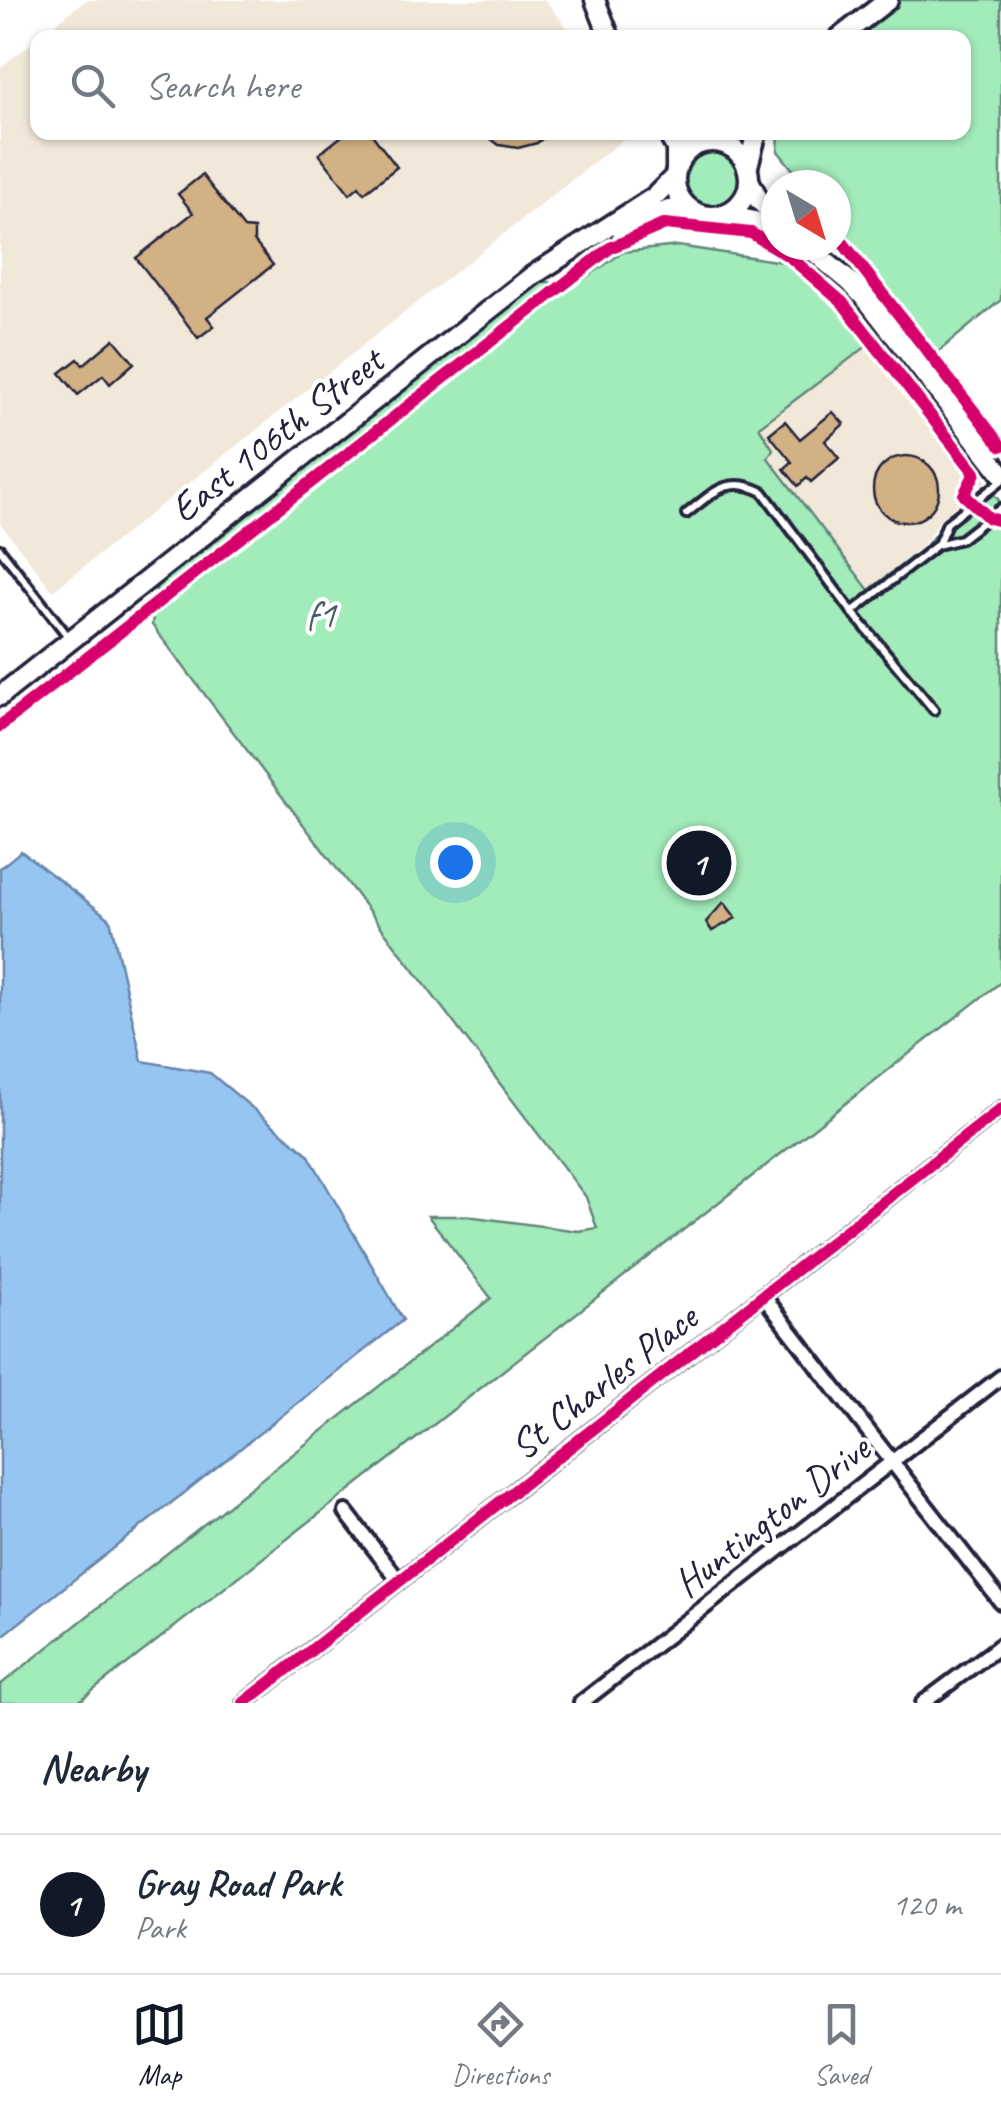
<!DOCTYPE html>
<html lang="en">
<head>
<meta charset="utf-8">
<style>
	:root { --surface:#fff; --page:#f6f6f7; --text:#1f2937; --muted:#747a83; --line:#e0e1e3; --accent:#111827 }
	body { margin:0; font-family:Caveat,sans-serif; background:var(--page); color:var(--text) }
	.compass { position:absolute; left:761px; top:170px; width:90px; height:90px; border-radius:50%; background:var(--surface); box-shadow:0 2px 8px #0004; rotate:142deg }
	.you { position:absolute; left:455px; top:862px; width:35px; height:35px; margin:-25px; border:8px solid #fff; border-radius:50%; background:#1a73e8; box-shadow:0 0 0 15px #1a73e833 }
	.badge { display:grid; place-items:center; width:65px; height:65px; border-radius:50%; background:var(--accent); color:#fff; font-size:32px; font-weight:700 }
	.pin { position:absolute; translate:-50% -50%; border:5px solid #fff; box-shadow:0 2px 10px #0006 }
	.list { margin:0; padding:0; list-style:none }
	h2 { display:flex; justify-content:space-between; align-items:center; height:130px; margin:0; padding:0 40px; font-size:42px }
	h2 small { font-size:32px; font-weight:400; color:var(--muted) }
	.list li { display:grid; grid-template-columns:65px 1fr auto; gap:30px; align-items:center; box-sizing:border-box; height:140px; padding:0 40px; border-top:2px solid var(--line) }
	.list b { display:block; font-size:38px; white-space:nowrap }
	.list p { margin:0; font-size:32px; white-space:nowrap; color:var(--muted) }
	.list em { font-size:32px; font-style:normal; color:var(--muted) }
	.icon { flex:none; width:55px; height:55px; fill:none; stroke:currentColor; stroke-width:2; stroke-linecap:round; stroke-linejoin:round }
	.map { position:relative; flex:none; width:1001px; height:1703px; overflow:hidden }
	.search { position:absolute; background:var(--surface); box-shadow:0 2px 8px #0004; left:30px; right:30px; top:30px; height:110px; display:flex; align-items:center; gap:25px; box-sizing:border-box; padding:0 35px; border-radius:20px; color:var(--muted); font-size:38px }
	.sheet { height:270px; background:var(--surface) }
	nav { display:flex; justify-content:space-around; align-items:center; box-sizing:border-box; height:140px; border-top:2px solid var(--line); background:var(--surface); font-size:28px; color:var(--muted) }
	nav a { display:grid; justify-items:center; gap:5px }
	nav .on { color:var(--accent) }
	.map>svg:first-child { display:block }
	.built { fill:#f2e8da }
	.green { fill:#a2ebba; stroke:#62867a; stroke-width:2.5 }
	.water { fill:#97c5f2; stroke:#6884a9; stroke-width:2.5 }
	.building { fill:#d2b185; stroke:#22223b; stroke-width:2.5 }
	.lines { fill:none; stroke-linecap:round; stroke-linejoin:round }
	.service-casing { stroke:#22223b; stroke-width:14 }
	.minor-casing { stroke:#22223b; stroke-width:20 }
	.tertiary-casing { stroke:#22223b; stroke-width:25 }
	.service { stroke:#fff; stroke-width:6 }
	.minor { stroke:#fff; stroke-width:12 }
	.tertiary { stroke:#fff; stroke-width:18 }
	.cycleway-casing { stroke:#fff; stroke-width:19 }
	.cycleway { stroke:#d6006c; stroke-width:12 }
	.labels { text-anchor:middle; stroke-width:8; stroke-linejoin:round; paint-order:stroke }
	.street-label { font-size:40px; fill:#22223b; stroke:#fff }
	.park-label { font-size:40px; fill:#485e61; stroke:#fff }
</style>
</head>
<body>
<div class="map">
<svg width="1001" height="1703" viewBox="0 0 1001 1703">
	<rect width="100%" height="100%" fill="#fff"/>
	<filter id="ink" filterUnits="userSpaceOnUse"><feTurbulence type="fractalNoise" baseFrequency=".01" numOctaves="2"/><feDisplacementMap in="SourceGraphic" scale="20" xChannelSelector="R" yChannelSelector="G"/><feConvolveMatrix kernelMatrix="1 2 1 2 8 2 1 2 1" color-interpolation-filters="sRGB"/></filter>
	<g filter="url(#ink)">
		<!-- built -->
		<g class="built">
			<polygon points="86,0 545,0 575,37 38,37"/>
			<polygon points="38,38 38,132 631,133 53,591 0,523 0,68"/>
			<polygon points="878,328 965,439 986,482 942,517 924,544 870,588 748,431"/>
		</g>
		<!-- green -->
		<g class="green">
			<polygon points="895,0 1001,0 1001,300 938,352 836,224 836,185 805,185 778,151 779,133 964,132 964,38 844,37"/>
			<circle cx="713" cy="178" r="28"/>
			<polygon points="678,246 802,265 844,311 867,346 759,427 773,449 768,458 869,590 926,546 949,516 987,486 1001,503 1001,982 77,1703 0,1703 0,1685 491,1298 428,1216 467,1216 578,1231 597,1228 586,1197 152,625 158,575 535,281 577,284 623,252"/>
		</g>
		<!-- water -->
		<polygon class="water" points="21,851 110,919 142,1061 210,1073 308,1154 403,1320 0,1638 0,868"/>
		<!-- building -->
		<g class="building">
			<polygon points="347,132 370,132 397,167 364,193 359,186 350,194 319,154"/>
			<polygon points="482,132 550,132 537,143 518,148 499,145"/>
			<polygon points="202,175 244,228 254,229 254,241 273,265 207,317 214,326 198,338 136,258 193,213 178,194"/>
			<polygon points="114,339 134,363 110,384 103,375 78,395 60,373 78,359 83,365"/>
			<polygon points="833,412 844,424 825,441 839,458 811,482 807,478 798,486 784,469 792,462 769,434 785,421 800,439"/>
			<circle cx="906" cy="489" r="33"/>
			<polygon points="724,902 736,918 712,931 706,922"/>
		</g>
		<g class="lines">
			<!-- service casing -->
			<g class="service-casing">
				<g id="service">
					<path d="M686,514c27,-21 42,-40 77,-22l89,120 82,98"/>
					<polyline points="938,544 947,523 1001,481"/>
					<polyline points="0,549 70,639"/>
					<polyline points="852,612 937,545 961,539 1001,508"/>
				</g>
			</g>
			<!-- minor casing -->
			<g class="minor-casing">
				<g id="minor">
					<polyline points="764,1297 1001,1602"/>
					<polyline points="346,1512 399,1581"/>
					<polyline points="244,1703 1001,1109"/>
					<polyline points="581,1703 1001,1377"/>
					<polyline points="923,1703 1001,1645"/>
				</g>
			</g>
			<!-- tertiary casing -->
			<g class="tertiary-casing">
				<g id="tertiary">
					<polyline points="595,0 610,38"/>
					<polyline points="839,38 888,0"/>
					<polyline points="667,132 676,148 676,169"/>
					<circle cx="712" cy="179" r="37"/>
					<polyline points="748,166 757,132"/>
					<polyline points="750,182 759,200 776,218"/>
					<polyline points="723,214 754,221 776,232"/>
					<polyline points="619,228 669,210 694,212"/>
					<polyline points="806,245 850,282 870,304 1001,473"/>
					<polyline points="0,696 532,276 654,197 675,176"/>
				</g>
			</g>
			<!-- service -->
			<use href="#service" class="service"/>
			<!-- minor -->
			<use href="#minor" class="minor"/>
			<!-- tertiary -->
			<use href="#tertiary" class="tertiary"/>
			<!-- cycleway casing -->
			<g class="cycleway-casing">
				<g id="cycleway">
					<polyline points="836,234 1001,446"/>
					<polyline points="0,726 610,248 665,224 751,233 790,257 842,302 975,473 964,495 989,518 997,520"/>
					<polyline points="244,1703 1001,1109"/>
				</g>
			</g>
			<!-- cycleway -->
			<use href="#cycleway" class="cycleway"/>
		</g>
	</g>
	<g class="labels">
		<!-- street labels -->
		<g class="street-label">
			<text transform="translate(276 434) rotate(-38)" y="14">East 106th Street</text>
			<text transform="translate(603 1381) rotate(-38)" y="14">St Charles Place</text>
			<text transform="translate(771 1515) rotate(-38)" y="14">Huntington Drive</text>
		</g>
		<!-- park labels -->
		<g class="park-label">
			<text x="321" y="627">f1</text>
		</g>
	</g>
</svg>
<svg class="compass" viewBox="-18 -18 36 36"><path d="M0-13l5 13h-10z" fill="#e53935"/><path d="M0 13l5-13h-10z" fill="#747a83"/></svg>
<div class="you"></div>
<div class="pin badge" style="left:699px;top:863px">1</div>
<div class="search"><svg class="icon" aria-label="search" viewBox="0 0 24 24"><circle cx="10" cy="10" r="6"/><path d="M15 15l6 6"/></svg>Search here</div>
</div>
<section class="sheet">
<h2>Nearby<small></small></h2>
<ul class="list">
<li><span class="badge">1</span><div><b>Gray Road Park</b><p>Park</p></div><em>120 m</em></li>
</ul>
</section>
<nav>
<a class="on"><svg class="icon" aria-label="map" viewBox="0 0 24 24"><path d="M3 6l6-2 6 2 6-2v14l-6 2-6-2-6 2zM9 4v14M15 6v14"/></svg>Map</a>
<a><svg class="icon" aria-label="directions" viewBox="0 0 24 24"><path d="M12 3l9 9-9 9-9-9zM9 14v-3h6M13 9l2 2-2 2"/></svg>Directions</a>
<a><svg class="icon" aria-label="saved" viewBox="0 0 24 24"><path d="M7 4h10v16l-5-4-5 4z"/></svg>Saved</a>
</nav>
</body>
</html>
